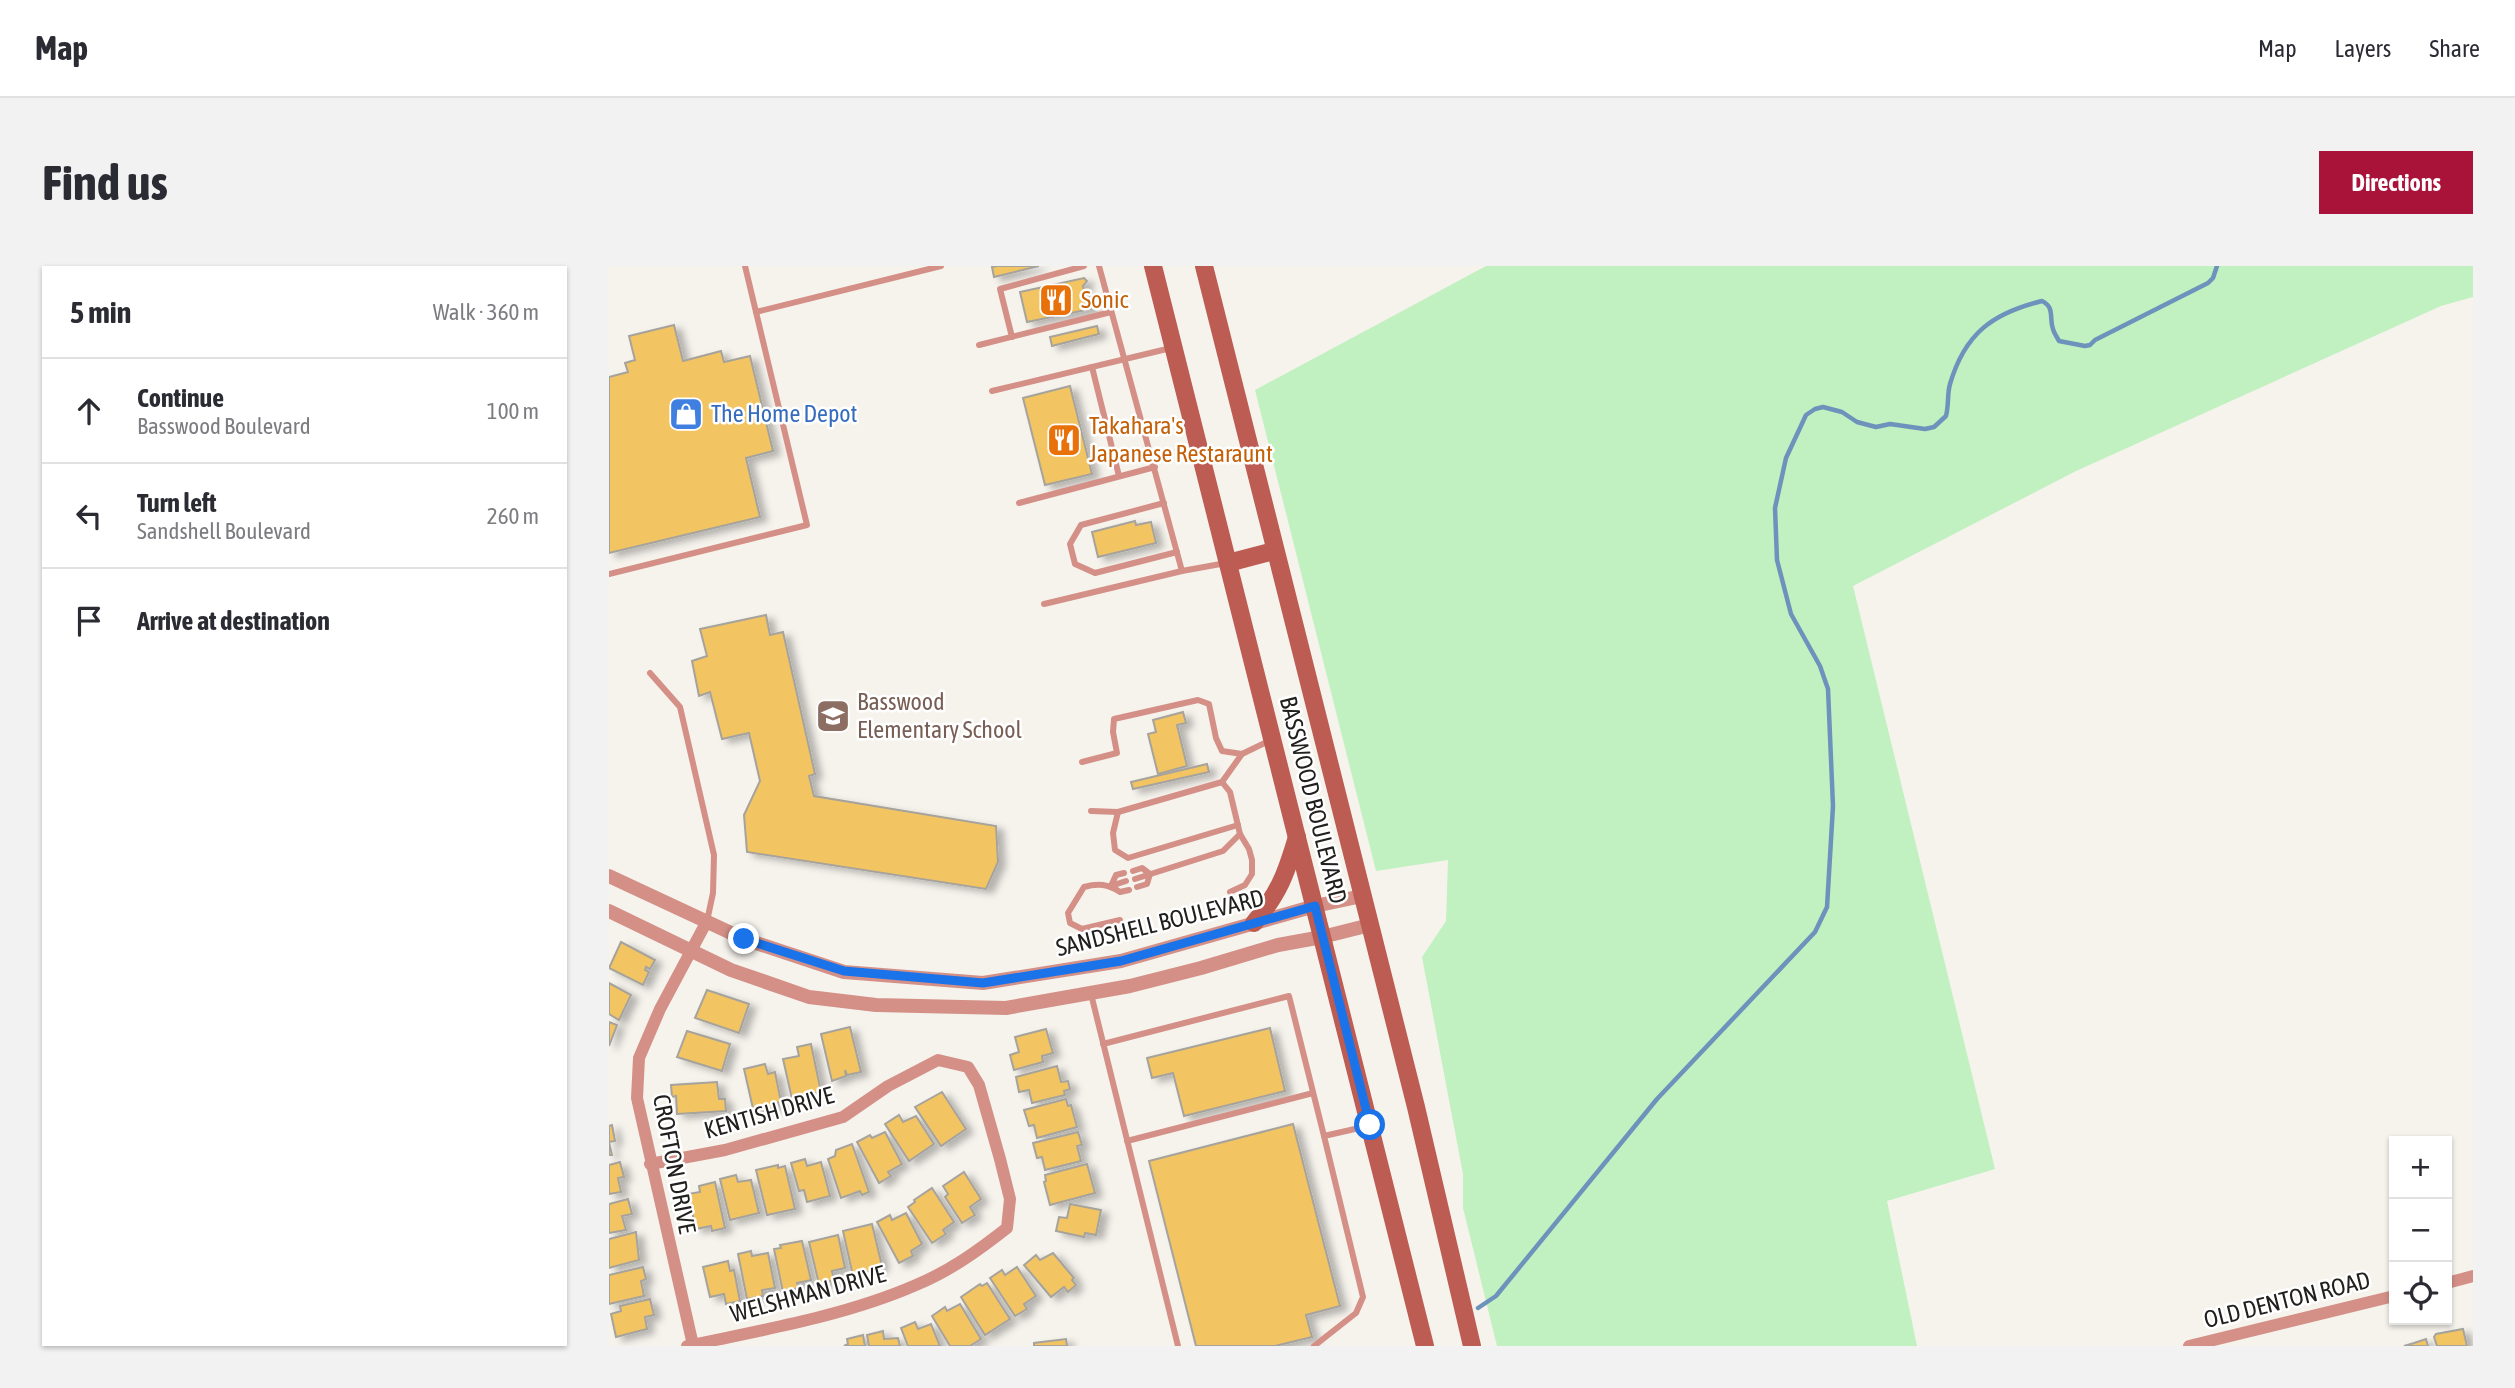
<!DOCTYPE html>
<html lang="en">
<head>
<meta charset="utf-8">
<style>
	:root { --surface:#fff; --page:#f2f2f3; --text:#2b2b33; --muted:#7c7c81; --line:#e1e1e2; --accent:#a9133a }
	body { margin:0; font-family:"Asap Condensed",sans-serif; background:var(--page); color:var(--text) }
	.controls { position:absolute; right:21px; bottom:21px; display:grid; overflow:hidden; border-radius:0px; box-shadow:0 2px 5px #0004 }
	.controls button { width:63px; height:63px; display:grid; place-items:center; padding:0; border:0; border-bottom:2px solid var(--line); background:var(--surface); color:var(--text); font:35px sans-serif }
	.stop { position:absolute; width:21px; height:21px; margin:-16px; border:5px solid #1a73e8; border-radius:50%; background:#fff }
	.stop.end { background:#1a73e8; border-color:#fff; box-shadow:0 2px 7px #0008 }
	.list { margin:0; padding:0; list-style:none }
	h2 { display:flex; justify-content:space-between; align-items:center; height:91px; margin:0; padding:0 28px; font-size:30px }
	h2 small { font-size:23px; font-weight:400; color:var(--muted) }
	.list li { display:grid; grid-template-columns:46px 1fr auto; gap:21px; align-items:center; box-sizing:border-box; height:105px; padding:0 28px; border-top:2px solid var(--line) }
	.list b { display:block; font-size:26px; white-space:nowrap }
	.list p { margin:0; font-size:23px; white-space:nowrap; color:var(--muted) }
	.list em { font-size:23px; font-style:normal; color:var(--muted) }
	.icon { flex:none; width:38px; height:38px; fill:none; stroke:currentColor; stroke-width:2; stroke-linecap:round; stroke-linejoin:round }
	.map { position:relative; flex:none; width:1864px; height:1080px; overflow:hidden; border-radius:0px }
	header { display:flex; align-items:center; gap:42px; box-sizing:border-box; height:98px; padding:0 35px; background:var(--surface); border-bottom:2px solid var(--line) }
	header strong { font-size:33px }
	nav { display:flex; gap:38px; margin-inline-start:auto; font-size:24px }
	.intro { display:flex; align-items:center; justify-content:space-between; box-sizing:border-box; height:168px; padding:0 42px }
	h1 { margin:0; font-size:49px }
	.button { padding:18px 32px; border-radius:0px; background:var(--accent); color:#fff; font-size:24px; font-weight:700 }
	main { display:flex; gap:42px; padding:0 42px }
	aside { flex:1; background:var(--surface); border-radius:0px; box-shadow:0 2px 5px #0004 }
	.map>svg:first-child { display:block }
	.green { fill:#c1f0c1 }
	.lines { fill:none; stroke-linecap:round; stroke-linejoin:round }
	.stream { stroke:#6d92bb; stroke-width:4.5 }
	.building { fill:#f3c462; stroke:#a6a39d; stroke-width:2; filter:url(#shadow) }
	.service { stroke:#d49087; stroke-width:6 }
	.minor { stroke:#d49087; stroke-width:12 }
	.tertiary { stroke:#d49087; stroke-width:14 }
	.secondary { stroke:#bd5c53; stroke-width:18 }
	.route { stroke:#1a73e8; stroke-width:9 }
	.labels { text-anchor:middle; stroke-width:5; stroke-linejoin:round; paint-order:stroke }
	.food-label { font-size:24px; fill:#c56008; stroke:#fff; text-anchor:start }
	.shop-label { font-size:24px; fill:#366cbe; stroke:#fff; text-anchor:start }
	.education-label { font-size:24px; fill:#785e54; stroke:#fff; text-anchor:start }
	.street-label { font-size:24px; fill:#21201e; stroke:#fff }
</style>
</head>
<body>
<header>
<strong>Map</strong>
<nav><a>Map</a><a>Layers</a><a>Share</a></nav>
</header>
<div class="intro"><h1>Find us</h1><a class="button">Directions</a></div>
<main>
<aside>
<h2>5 min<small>Walk · 360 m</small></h2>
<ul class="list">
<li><svg class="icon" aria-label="ahead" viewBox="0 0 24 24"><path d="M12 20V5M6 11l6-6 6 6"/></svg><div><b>Continue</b><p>Basswood Boulevard</p></div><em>100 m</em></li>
<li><svg class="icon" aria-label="left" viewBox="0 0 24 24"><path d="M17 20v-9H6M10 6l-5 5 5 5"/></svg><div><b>Turn left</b><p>Sandshell Boulevard</p></div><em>260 m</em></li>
<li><svg class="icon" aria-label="arrive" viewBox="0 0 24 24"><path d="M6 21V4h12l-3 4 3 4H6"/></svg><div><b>Arrive at destination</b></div></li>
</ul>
</aside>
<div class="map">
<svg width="1864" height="1080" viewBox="0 0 1864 1080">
	<defs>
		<filter id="shadow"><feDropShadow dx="7" dy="4" stdDeviation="3.5" flood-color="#0004"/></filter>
	</defs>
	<rect width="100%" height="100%" fill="#f6f3ed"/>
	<!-- green -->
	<polygon class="green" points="877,0 1864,0 1864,31 1832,40 1467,205 1244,320 1386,903 1278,935 1308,1080 888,1080 854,942 854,908 813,691 837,655 839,594 767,605 646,124"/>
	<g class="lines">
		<!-- stream -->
		<path class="stream" d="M869,1042l18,-12 161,-197 158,-167 12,-25 6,-101 -5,-117 -8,-23 -29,-52 -14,-54 -2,-52 11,-50 20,-43 9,-6 8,-2 19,5 15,10 19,5 14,-3 35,5 9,-2 12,-11c3,-11 1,-22 4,-32 15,-51 43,-71 92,-83 13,6 7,17 11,28 1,4 4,8 6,12l26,5 5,-1 5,-5 113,-57 5,-5 4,-12"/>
	</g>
	<!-- building -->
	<g class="building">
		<polygon points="388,0 430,0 385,11 383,1"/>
		<polygon points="475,12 478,15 474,20 477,33 481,33 483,38 482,43 418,56 411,26"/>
		<polygon points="65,59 74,95 112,85 115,96 141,90 164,185 137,192 151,251 0,287 0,111 19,106 16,97 26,94 20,70"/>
		<polygon points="488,60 490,68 443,80 441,71"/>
		<polygon points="461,120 483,208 436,219 414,132"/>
		<polygon points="526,255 527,259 542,256 547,277 489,291 483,266"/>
		<polygon points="157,349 161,369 174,366 206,508 200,510 205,530 387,560 389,596 377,623 138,586 135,549 151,515 140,467 113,473 101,426 90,430 83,395 98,390 91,363"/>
		<polygon points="574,446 577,457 568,459 578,500 549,508 539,468 547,466 544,454"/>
		<polygon points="598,498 600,506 524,523 522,516"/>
		<polygon points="12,676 46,694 41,703 37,701 36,704 40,706 34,719 0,702"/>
		<polygon points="0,717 22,729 10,754 0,748"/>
		<polygon points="98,724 140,738 130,767 86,752"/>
		<polygon points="0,756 8,759 0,780"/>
		<polygon points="241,761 252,806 238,809 236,804 237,810 223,815 212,768"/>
		<polygon points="661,762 676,825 575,850 564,807 543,812 538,792"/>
		<polygon points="437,763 444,787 433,790 434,796 405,804 401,789 410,786 406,771"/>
		<polygon points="78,765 121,778 113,805 68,791"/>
		<polygon points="202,778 212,826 183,833 174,793 190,790 188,781"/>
		<polygon points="156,798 159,808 166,806 172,836 164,838 164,842 145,847 135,803"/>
		<polygon points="448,800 452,816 459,815 461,823 455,825 456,829 423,837 420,824 410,826 407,811"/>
		<polygon points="108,816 110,833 116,833 117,845 68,848 67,830 63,831 62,819"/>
		<polygon points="333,826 357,863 332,880 306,841"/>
		<polygon points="457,833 459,840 462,839 468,861 428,872 425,859 420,860 415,844"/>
		<polygon points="290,849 294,856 307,850 325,878 300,895 276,858"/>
		<polygon points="684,858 731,1040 697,1049 703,1071 666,1080 587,1080 540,895"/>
		<polygon points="3,859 6,875 0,876 3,889 0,889 0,860"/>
		<polygon points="276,866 293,898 279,906 282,910 270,917 248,876 261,869 263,872"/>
		<polygon points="469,866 473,879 468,880 472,895 436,904 433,891 428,892 424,877"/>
		<polygon points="243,878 260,926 253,929 251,925 232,932 219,893 226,890 227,884"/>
		<polygon points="196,893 198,900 212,896 221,930 198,936 195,924 190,925 182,897"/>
		<polygon points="11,896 15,911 9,912 12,926 0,928 0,899"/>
		<polygon points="478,898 486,927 441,939 435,916 437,915 436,909"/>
		<polygon points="169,899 169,902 176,900 186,943 158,949 147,904"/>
		<polygon points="355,906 372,933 361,941 366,949 353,957 336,931 339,928 334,920"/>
		<polygon points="127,909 129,916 142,914 150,947 121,954 111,913"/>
		<polygon points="106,916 116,962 103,965 102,960 87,963 79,928 91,926 90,920"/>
		<polygon points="323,922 345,956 334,964 337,968 323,977 299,941 306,936 305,934"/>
		<polygon points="19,933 23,948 13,950 17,964 0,967 0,938"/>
		<polygon points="461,938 492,944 487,969 476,967 475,971 447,965 450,951 458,952"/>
		<polygon points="297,947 313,978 302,985 304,990 290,997 268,956 281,949 283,954"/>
		<polygon points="263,958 273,1000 267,1001 267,1004 244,1010 234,965"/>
		<polygon points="27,966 30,994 0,1002 0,973"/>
		<polygon points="229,969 236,1002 223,1005 225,1014 210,1018 200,976"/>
		<polygon points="193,975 202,1014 188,1017 190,1022 174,1026 165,983 172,982 171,979"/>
		<polygon points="142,985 143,990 159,987 166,1022 153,1024 154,1030 138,1033 129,988"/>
		<polygon points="444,987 465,1012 463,1014 467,1019 459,1026 455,1021 442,1031 415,999 427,989 431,994"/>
		<polygon points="119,995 121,1005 125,1004 131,1035 117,1038 115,1028 101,1031 94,1001"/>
		<polygon points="34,1001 37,1013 32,1015 35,1030 0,1038 0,1009"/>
		<polygon points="408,1001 427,1030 415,1038 418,1043 406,1050 381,1012 393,1004 396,1009"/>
		<polygon points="378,1017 401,1053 376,1069 352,1031 371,1018 373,1020"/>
		<polygon points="41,1033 45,1049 36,1051 38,1063 7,1071 2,1048 12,1045 11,1040"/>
		<polygon points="351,1038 372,1073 361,1080 341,1080 323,1050 336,1041 338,1045"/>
		<polygon points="306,1056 309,1063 322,1058 331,1080 299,1080 292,1062"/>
		<polygon points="1854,1063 1858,1080 1828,1080 1825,1071 1827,1068"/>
		<polygon points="274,1065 275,1073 289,1072 291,1080 260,1080 258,1069"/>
		<polygon points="254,1069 256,1080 235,1080 239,1078 238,1073"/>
		<polygon points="457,1073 458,1080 425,1080 425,1077"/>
		<polygon points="1817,1073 1819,1080 1795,1080 1805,1077"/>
	</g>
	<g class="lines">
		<!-- service -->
		<g class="service">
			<polyline points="136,0 147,46 332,0"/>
			<polyline points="490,0 573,305"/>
			<polyline points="403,71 391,23 475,0"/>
			<polyline points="370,79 502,46"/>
			<polyline points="483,101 510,210"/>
			<polyline points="383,125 562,82"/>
			<polyline points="410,237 546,201"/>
			<polyline points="555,237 472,259 461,278 466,298 486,307 568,286"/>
			<polyline points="0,308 198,259 147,46"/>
			<polyline points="435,338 573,305 617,297"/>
			<polyline points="41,407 71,441 105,589 104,627 98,655"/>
			<polyline points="473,496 508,487 504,466 505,453 589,434 600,438 607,472 613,485 633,488 662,474"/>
			<polyline points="613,516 621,526 631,568 640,583 643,594 643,608 636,619 621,626"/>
			<polyline points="482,545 509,546 613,516 633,488"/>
			<polyline points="509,546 504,567 506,584 519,592 629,559"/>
			<polyline points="524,605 533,602 541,608"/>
			<polyline points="526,613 614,585 631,568"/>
			<polyline points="502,620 507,609 515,607"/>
			<polyline points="502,620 517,615"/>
			<polyline points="528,621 538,618 541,608"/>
			<path d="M511,654l-38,9 -12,-6 -2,-10 16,-26c14,-4 24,-3 36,5l9,-2"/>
			<polyline points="482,728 569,1080"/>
			<polyline points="494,778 680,730 715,870"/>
			<polyline points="518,875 704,827"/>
			<polyline points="705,1080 747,1047 754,1031 715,870 759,860"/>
		</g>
		<!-- minor -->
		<g class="minor">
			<path d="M41,898l75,-14 118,-33 45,-31 50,-26 30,7 11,18 21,74 10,40 -3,29c-28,22 -57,43 -91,57 -71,31 -154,45 -229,61"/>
			<polyline points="1838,1017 1864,1010"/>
			<polyline points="84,1079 28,832 30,792 51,743 98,655"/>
			<polyline points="1580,1080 1785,1030"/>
		</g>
		<!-- tertiary -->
		<g class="tertiary">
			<polyline points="0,610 135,673 235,706 374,717 512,695 706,640 753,630"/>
			<polyline points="0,645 122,704 200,731 267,739 397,742 521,720 592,702 669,679 713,671 761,659"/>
		</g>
		<!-- secondary -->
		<g class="secondary">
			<polyline points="544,0 816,1080"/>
			<polyline points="595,0 807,841 863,1080"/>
			<polyline points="619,297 665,285"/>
			<path d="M645,657c25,-30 32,-49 43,-86"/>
		</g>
	</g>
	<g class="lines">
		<!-- route -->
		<polyline class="route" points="135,673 235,705 374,717 512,695 706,640 761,859"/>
	</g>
	<!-- icons -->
	<defs>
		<g id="restaurant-square" transform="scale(1.75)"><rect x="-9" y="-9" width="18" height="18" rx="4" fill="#e8710a" stroke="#fff"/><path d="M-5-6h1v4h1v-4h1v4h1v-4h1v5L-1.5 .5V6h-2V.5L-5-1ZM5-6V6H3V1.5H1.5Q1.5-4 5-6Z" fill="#fff"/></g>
		<g id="shop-square" transform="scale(1.75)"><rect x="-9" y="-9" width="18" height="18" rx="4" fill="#3f7fe0" stroke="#fff"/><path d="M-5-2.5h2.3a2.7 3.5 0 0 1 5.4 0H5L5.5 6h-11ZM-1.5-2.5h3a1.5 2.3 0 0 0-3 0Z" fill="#fff"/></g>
		<g id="school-square" transform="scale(1.75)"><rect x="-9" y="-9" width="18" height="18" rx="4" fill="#8d6e63" stroke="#fff"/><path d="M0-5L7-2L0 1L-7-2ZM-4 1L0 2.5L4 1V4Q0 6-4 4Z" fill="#fff"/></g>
	</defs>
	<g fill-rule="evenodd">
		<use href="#restaurant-square" x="447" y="34"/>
		<use href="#shop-square" x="77" y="148"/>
		<use href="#restaurant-square" x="455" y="174"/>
		<use href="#school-square" x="224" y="450"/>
	</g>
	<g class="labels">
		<!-- food labels -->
		<g class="food-label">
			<text x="472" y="42">Sonic</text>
			<text x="480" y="168">Takahara's<tspan x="480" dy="28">Japanese Restaraunt</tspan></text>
		</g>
		<!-- shop labels -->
		<g class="shop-label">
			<text x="102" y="156">The Home Depot</text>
		</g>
		<!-- education labels -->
		<g class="education-label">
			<text x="248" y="444">Basswood<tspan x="248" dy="28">Elementary School</tspan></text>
		</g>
		<!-- street labels -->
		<g class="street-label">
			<text transform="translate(704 534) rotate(76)" y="8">BASSWOOD BOULEVARD</text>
			<text transform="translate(551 657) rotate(-14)" y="8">SANDSHELL BOULEVARD</text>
			<text transform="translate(160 847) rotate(-16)" y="8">KENTISH DRIVE</text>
			<text transform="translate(65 898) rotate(79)" y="8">CROFTON DRIVE</text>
			<text transform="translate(199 1028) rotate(-15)" y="8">WELSHMAN DRIVE</text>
			<text transform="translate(1678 1034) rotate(-14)" y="8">OLD DENTON ROAD</text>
		</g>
	</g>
</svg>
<div class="controls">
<button>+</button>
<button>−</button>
<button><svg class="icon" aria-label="locate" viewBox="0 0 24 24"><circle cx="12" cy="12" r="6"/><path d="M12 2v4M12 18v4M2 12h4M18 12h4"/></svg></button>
</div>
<div class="stop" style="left:761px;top:859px"></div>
<div class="stop end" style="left:135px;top:673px"></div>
</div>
</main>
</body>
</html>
